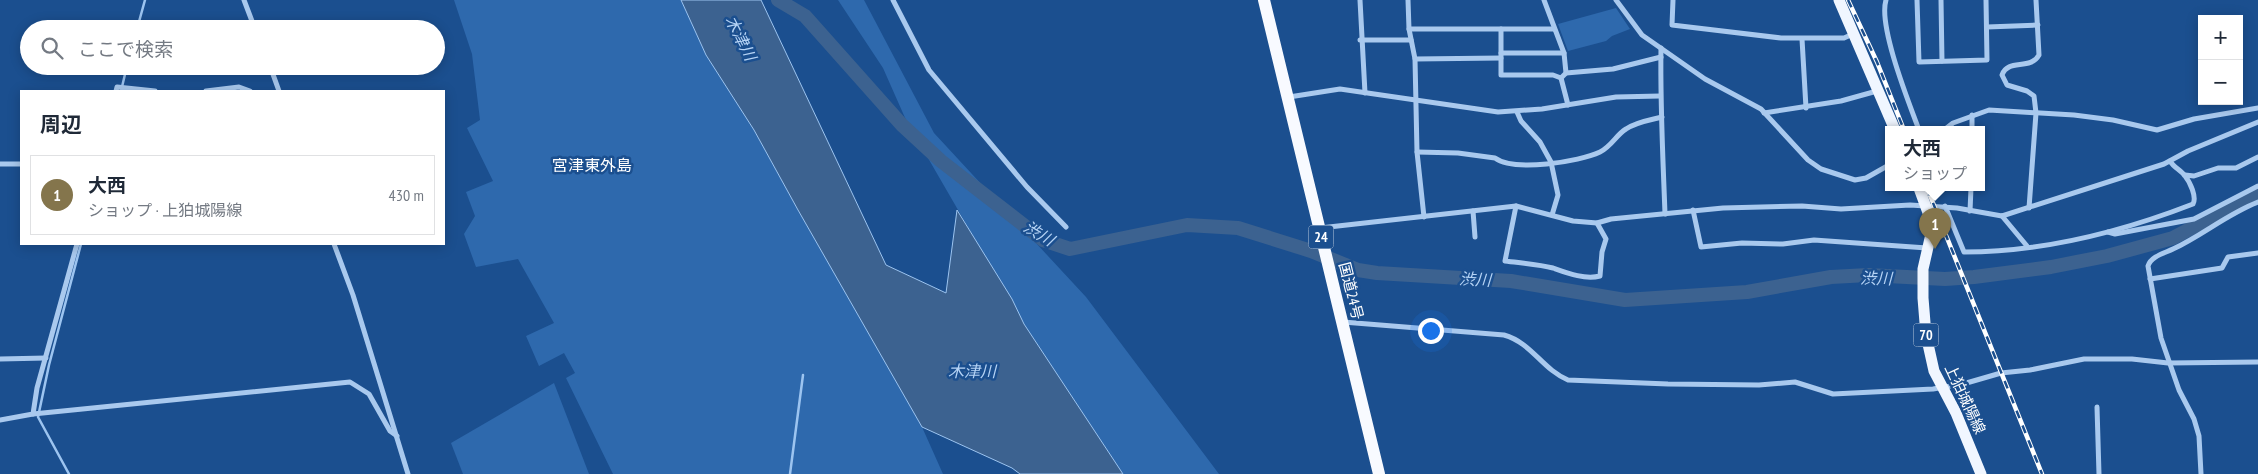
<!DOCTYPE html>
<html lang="ja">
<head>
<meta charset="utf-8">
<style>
	:root { --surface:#fff; --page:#f2f2f3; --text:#1f2937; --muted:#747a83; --line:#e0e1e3; --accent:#84754c }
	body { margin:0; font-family:"PT Sans Narrow","Noto Sans JP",sans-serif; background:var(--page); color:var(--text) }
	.controls { position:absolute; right:15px; top:15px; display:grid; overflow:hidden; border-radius:0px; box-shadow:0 2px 12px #0003 }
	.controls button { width:45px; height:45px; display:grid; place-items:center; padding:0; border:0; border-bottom:1px solid var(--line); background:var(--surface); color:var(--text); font:25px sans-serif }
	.you { position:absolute; left:1430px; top:330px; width:18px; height:18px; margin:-12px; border:4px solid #fff; border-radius:50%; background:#1a73e8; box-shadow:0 0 0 8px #1a73e833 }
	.badge { display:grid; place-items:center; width:32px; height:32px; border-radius:50%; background:var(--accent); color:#fff; font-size:16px; font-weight:700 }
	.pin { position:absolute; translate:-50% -41px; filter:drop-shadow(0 1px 2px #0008) }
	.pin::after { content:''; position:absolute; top:26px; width:18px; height:15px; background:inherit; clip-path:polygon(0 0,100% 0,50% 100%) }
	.popup { position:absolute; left:1885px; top:126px; width:100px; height:65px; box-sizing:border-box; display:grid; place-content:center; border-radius:0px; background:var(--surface); filter:drop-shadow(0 1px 4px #0005); font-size:16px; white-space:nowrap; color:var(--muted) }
	.popup b { font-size:19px; color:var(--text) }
	.popup::after { content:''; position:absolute; left:50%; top:100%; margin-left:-10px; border:10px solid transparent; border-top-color:var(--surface) }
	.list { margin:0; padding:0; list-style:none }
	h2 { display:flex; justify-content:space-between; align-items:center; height:65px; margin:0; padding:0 20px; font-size:21px }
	h2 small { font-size:16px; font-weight:400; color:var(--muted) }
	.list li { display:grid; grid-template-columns:32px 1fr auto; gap:15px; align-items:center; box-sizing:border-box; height:80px; margin:0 10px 10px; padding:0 10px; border:1px solid var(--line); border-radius:0px }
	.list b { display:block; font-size:19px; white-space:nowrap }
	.list p { margin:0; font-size:16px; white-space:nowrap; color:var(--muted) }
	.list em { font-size:16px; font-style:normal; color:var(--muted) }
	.icon { flex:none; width:28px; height:28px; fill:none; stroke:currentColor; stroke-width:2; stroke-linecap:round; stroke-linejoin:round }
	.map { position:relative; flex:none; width:2258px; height:474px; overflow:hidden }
	.search { position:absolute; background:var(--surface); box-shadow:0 2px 12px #0003; left:20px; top:20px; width:425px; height:55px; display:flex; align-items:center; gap:12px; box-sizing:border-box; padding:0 18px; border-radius:28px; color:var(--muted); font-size:19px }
	.panel { position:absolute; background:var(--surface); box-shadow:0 2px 12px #0003; left:20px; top:90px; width:425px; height:155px; border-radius:0px }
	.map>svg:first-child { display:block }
	.green { fill:#2e69ad }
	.water { fill:#3c6290; stroke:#9cc4f0 }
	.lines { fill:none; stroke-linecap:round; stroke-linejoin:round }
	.stream { stroke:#9cc4f0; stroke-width:2.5 }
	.river { stroke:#3c6290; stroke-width:14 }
	.minor { stroke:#a9c9ee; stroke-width:5 }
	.primary { stroke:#f0f6ff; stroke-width:11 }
	.trunk { stroke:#f8faff; stroke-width:12 }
	.rail-casing { stroke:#fff; stroke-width:4.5 }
	.rail { stroke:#1b4f8f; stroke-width:2.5; stroke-dasharray:8; stroke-linecap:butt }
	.labels { text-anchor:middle; stroke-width:5; stroke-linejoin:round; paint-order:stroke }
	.shield { fill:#1b4f8f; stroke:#bbcadd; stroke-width:1 }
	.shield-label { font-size:14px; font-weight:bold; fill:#fff }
	.street-label { font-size:15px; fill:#fff; stroke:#1b4f8f }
	.water-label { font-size:16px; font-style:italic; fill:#b5d3f5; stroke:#1b4f8f }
	.neighbourhood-label { font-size:16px; fill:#fff; stroke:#1b4f8f }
</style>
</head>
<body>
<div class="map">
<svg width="2258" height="474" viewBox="0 0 2258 474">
	<rect width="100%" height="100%" fill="#1b4f8f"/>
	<!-- green -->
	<g class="green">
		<polygon points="454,0 681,0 706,55 754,130 798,210 891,372 922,427 943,474 613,474 566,378 575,373 564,353 539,366 526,336 554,323 518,259 476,267 464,234 475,216 466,192 493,181 467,128 480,120 472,54"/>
		<polygon points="838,0 864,0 934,133 1086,297 1219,474 1123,474 1024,324 906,120 883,68"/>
		<polygon points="1616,8 1630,29 1612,36 1606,41 1568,51 1558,24"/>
		<polygon points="554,383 589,474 463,474 451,443"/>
	</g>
	<!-- water -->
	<polygon class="water" points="681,0 761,0 886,265 946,293 957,210 1012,299 1024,324 1123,474 1020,474 1012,468 922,427 798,210 754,130 706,55"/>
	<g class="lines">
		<!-- stream -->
		<g class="stream">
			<polyline points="137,29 145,0"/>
			<polyline points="121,91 127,66"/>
			<polyline points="69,474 38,417 49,365 81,244"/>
			<polyline points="790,474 803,375"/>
		</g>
		<!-- river -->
		<polyline class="river" points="778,0 805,16 902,125 941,161 1043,240 1070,249 1187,225 1238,228 1311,251 1358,270 1377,273 1511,281 1625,300 1747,292 1831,277 1868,275 1945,279 1974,277 2051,267 2107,256 2173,238 2258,193"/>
		<!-- minor -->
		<g class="minor">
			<polyline points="244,0 255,29"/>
			<polyline points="893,0 929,70 1027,187 1066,227"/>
			<polyline points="1360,0 1365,93"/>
			<polyline points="1408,0 1409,29 1415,59 1417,152 1424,217"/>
			<polyline points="1544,0 1564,53 1566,73 1561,78 1568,105"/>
			<polyline points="1616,0 1642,35 1705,79 1761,109 1808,160 1821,169 1855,180 1866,178 1889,165"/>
			<polyline points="1673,0 1672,25 1781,38 1844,38 1853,34"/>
			<path d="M1886,0c-8,26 23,103 33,130"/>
			<polyline points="1917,0 1919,62 1987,60 1986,0"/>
			<polyline points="1941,0 1942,61"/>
			<polyline points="1987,27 2038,25"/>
			<polyline points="1409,29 1501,29"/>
			<polyline points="1554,29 1501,29 1501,75 1553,75 1561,78"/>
			<polyline points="1802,39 1806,108"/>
			<polyline points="1360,40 1411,40"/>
			<path d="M1661,48c-1,55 2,111 4,166"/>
			<polyline points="1501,53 1564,53"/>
			<polyline points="1415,59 1501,58"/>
			<polyline points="270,66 279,91"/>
			<polyline points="1566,73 1613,69 1661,57"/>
			<polyline points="116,91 117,87 155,91"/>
			<polyline points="206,91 239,87 250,91"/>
			<polyline points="1289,97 1340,89 1498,112 1542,109 1616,97 1660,96"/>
			<polyline points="1517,112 1521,121 1540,142 1551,162 1558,195 1552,215"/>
			<polyline points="1764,113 1841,101 1877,91"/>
			<polyline points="1944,130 1953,123 1989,110 2074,115 2113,120 2157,130 2194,119 2258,108"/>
			<polyline points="1972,130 1972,115"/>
			<path d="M1417,152l41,1 37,5c19,14 84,4 105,-6 12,-6 16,-17 26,-23 10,-7 24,-9 36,-12"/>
			<polyline points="0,164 21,164"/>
			<polyline points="2185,175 2194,176 2218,168 2236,168 2258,157"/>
			<path d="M1516,206l-11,55c15,2 33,3 48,7 14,5 32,12 47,8l2,-24 4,-13 -9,-16"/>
			<path d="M1945,206l19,46c77,0 157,-20 229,-48 4,-7 -3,-22 -8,-28 -4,-6 -11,-8 -15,-15"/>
			<path d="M2029,208l7,-95 -2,-17 -7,-5 -20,-6 -5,-10c6,-17 28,-4 37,-20l-3,-55"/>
			<polyline points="1693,210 1701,247 1742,243 1783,244 1814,240 1927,248"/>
			<polyline points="1473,211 1475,237"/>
			<polyline points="1970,211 1971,188"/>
			<polyline points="2002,216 2027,246"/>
			<polyline points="1320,228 1516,206 1573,221 1597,223 1611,219 1723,208 1802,206 1841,209 1910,205 1957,208 2002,216 2164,164 2188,151 2258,122"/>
			<polyline points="2108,232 2115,234 2194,219 2258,186"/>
			<polyline points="334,244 353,295 408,474"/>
			<polyline points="2150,279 2222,268 2228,257 2258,253"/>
			<path d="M1343,322l161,13c28,8 38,34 64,45l100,4 91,1 36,-3 38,12 100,-5 30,-5 38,-11 29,-3 54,-11h48l36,4 90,-1"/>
			<polyline points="0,359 46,358"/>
			<polyline points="2097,407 2099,474"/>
			<polyline points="33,414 350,382 369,394 390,431 397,436"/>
			<polyline points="0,420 33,414 37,388 77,244"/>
			<path d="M2201,474l-2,-38 -5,-17 -15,-29 -18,-52 -13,-72c3,-10 17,-13 25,-17 30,-14 54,-35 85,-47"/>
		</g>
		<!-- primary -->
		<g class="primary">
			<polyline points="1839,0 1895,130"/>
			<polyline points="1919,188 1930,218 1931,234 1923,269 1923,298 1926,335 1934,371 1956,413 1981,474"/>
		</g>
		<!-- trunk -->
		<polyline class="trunk" points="1264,0 1379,474"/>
		<!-- rail casing -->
		<g class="rail-casing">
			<g id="rail">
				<polyline points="1848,0 1877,62 1904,130"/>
				<polyline points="1927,188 2042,474"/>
			</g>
		</g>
		<!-- rail -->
		<use href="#rail" class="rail"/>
	</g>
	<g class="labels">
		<!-- shield labels -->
		<g class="shield">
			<rect x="1308.5" y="225.5" width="25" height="23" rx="4"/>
			<rect x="1913.5" y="323.5" width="25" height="23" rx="4"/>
		</g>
		<g class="shield-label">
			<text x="1321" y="242">24</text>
			<text x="1926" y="340">70</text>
		</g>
		<!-- street labels -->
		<g class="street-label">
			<text transform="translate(1351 291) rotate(76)" y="5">国道24号</text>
			<text transform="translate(1965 399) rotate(65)" y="5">上狛城陽線</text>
		</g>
		<!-- water labels -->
		<g class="water-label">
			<text transform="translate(741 38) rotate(63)" y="6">木津川</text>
			<text transform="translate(1039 233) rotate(31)" y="6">渋川</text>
			<text transform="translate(1876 278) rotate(1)" y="6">渋川</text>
			<text transform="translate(1475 279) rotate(3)" y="6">渋川</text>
			<text x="972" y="377">木津川</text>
		</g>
		<!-- neighbourhood labels -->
		<g class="neighbourhood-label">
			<text x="592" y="171">宮津東外島</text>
		</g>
	</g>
</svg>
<div class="controls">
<button>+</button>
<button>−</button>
</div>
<div class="you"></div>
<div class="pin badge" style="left:1935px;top:249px">1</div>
<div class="popup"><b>大西</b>ショップ</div>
<div class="search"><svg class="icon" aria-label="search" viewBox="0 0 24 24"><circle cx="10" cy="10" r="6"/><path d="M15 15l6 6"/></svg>ここで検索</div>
<section class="panel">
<h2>周辺<small></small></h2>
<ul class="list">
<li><span class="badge">1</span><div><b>大西</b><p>ショップ · 上狛城陽線</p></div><em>430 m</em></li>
</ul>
</section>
</div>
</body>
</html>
